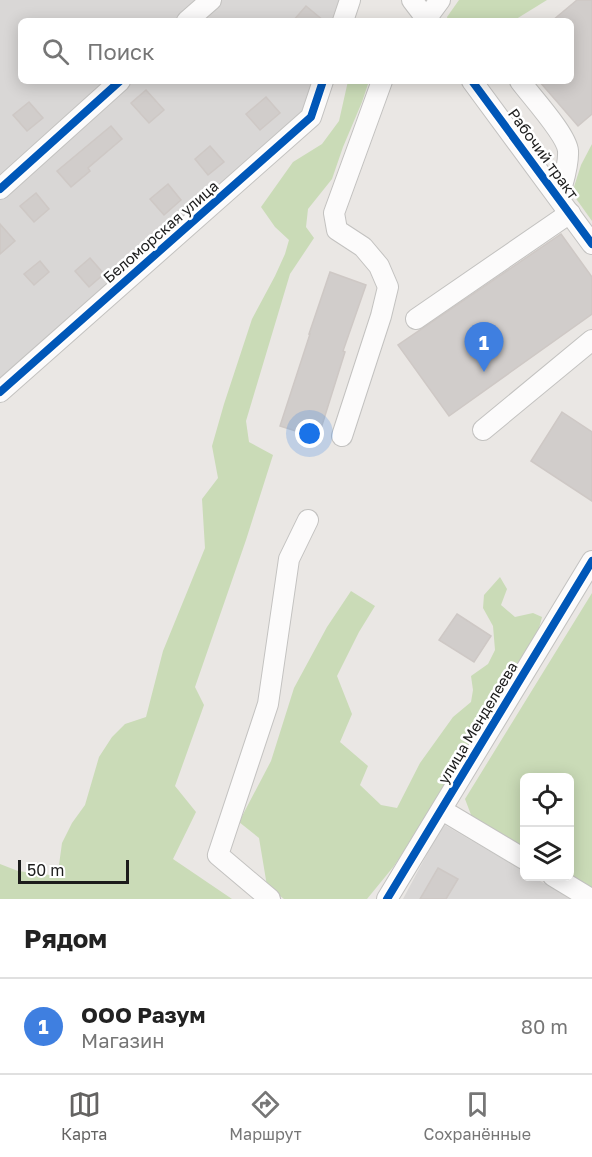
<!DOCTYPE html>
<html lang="ru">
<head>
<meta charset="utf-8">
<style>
	:root { --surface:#fff; --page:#f6f6f6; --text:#222; --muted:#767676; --line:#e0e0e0; --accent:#646362 }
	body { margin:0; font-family:"Golos Text",sans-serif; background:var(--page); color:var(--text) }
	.controls { position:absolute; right:18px; bottom:18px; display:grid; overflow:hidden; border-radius:9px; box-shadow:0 3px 15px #0003 }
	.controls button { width:54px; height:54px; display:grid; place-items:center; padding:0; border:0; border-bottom:2px solid var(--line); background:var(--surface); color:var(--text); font:30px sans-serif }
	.scale { position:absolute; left:18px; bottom:15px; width:111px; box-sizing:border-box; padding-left:6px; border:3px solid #1c1c1c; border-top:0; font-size:16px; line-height:21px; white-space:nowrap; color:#1c1c1c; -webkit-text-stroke:4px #fff; paint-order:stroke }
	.you { position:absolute; left:310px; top:434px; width:21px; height:21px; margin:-15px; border:4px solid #fff; border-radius:50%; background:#1a73e8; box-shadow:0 0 0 9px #1a73e833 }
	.badge { display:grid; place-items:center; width:39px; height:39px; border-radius:50%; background:var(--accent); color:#fff; font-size:20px; font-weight:700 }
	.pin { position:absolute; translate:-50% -50px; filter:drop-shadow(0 2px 3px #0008) }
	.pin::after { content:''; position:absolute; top:32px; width:21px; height:18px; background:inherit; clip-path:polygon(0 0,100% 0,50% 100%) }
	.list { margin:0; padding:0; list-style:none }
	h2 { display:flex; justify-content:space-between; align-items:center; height:78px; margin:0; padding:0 24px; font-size:26px }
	h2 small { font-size:20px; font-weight:400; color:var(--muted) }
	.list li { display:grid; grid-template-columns:39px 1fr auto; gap:18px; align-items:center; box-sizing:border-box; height:96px; padding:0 24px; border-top:2px solid var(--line) }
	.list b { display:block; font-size:22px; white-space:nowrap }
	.list p { margin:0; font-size:20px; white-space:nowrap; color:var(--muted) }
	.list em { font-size:20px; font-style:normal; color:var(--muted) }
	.icon { flex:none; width:33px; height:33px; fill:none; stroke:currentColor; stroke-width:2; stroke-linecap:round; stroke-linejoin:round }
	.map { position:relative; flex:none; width:592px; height:899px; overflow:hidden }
	.search { position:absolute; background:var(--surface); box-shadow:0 3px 15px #0003; left:18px; right:18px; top:18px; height:66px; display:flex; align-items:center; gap:15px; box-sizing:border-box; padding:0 21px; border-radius:9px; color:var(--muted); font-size:22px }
	.sheet { height:174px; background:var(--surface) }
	nav { display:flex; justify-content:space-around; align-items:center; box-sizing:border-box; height:84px; border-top:2px solid var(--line); background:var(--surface); font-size:16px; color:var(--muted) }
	nav a { display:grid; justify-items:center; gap:3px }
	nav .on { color:var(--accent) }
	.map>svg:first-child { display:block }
	.residential { fill:#d9d7d6 }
	.forest { fill:#cadbb7 }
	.building { fill:#d1cdcb; stroke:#cec8c5; stroke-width:1.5 }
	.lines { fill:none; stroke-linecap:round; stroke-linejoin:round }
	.minor-casing { stroke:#c3c2c0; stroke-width:22 }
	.minor { stroke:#fcfbfb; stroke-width:20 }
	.cycleway-casing { stroke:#fff; stroke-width:11 }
	.cycleway { stroke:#0057b8; stroke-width:8 }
	.labels { text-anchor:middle; stroke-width:5; stroke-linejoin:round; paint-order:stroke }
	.street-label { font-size:15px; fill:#1c1c1c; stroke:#fff }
</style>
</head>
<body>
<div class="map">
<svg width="592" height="899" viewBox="0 0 592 899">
	<rect width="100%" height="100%" fill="#eae7e4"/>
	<!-- residential -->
	<g class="residential">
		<polygon points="0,0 343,0 336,21 21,21 21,81 316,81 306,111 0,384"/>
		<polygon points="443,824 524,871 524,876 533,877 572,899 403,899"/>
	</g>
	<!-- forest -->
	<g class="forest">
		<polygon points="459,0 547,0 513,21 448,21 447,17"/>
		<polygon points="348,81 369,81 362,102 343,147 332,179 308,209 306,227 314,238 290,274 246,421 249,442 273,455 246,540 195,687 204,705 175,786 196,812 173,859 232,899 0,899 0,864 18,871 50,875 59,865 62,843 72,823 85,805 99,757 112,737 125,724 146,717 163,651 205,548 202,499 218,478 212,446 224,404 252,319 275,276 285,254 289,240 275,227 261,207 293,162 322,144 339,121"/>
		<polygon points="592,144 592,221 572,193 581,165"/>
		<polygon points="500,577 507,589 501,605 515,617 533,613 542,617 537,636 421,825 394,866 367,899 284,899 267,886 259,838 239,822 271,761 294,688 327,627 351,591 375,606 359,632 337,676 352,714 340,742 368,766 360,785 381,805 397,808 420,763 453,717 471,702 473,690 471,676 488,664 495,650 493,626 483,608 484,595"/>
		<polygon points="592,593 592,899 570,876 570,778 524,778 524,854 473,820 465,799"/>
	</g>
	<!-- building -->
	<g class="building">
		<polygon points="577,0 592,0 592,114 578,126 539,81 571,81 571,21 552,21"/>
		<polygon points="306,6 324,21 293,21"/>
		<polygon points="146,90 164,110 149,123 131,103"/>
		<polygon points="266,97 280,113 260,130 246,114"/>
		<polygon points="29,102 43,118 27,131 13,115"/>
		<polygon points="111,126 122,139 88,168 90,171 71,187 57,171"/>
		<polygon points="210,146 224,162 208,175 195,159"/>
		<polygon points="168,184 181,200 164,215 150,199"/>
		<polygon points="36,193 49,209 34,222 20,206"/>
		<polygon points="0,224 15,241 0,254"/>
		<polygon points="561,234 592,277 592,314 449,416 398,345"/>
		<polygon points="90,258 104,274 89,287 75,271"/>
		<polygon points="40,261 49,272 34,285 24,274"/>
		<polygon points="330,272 366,285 343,351 345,352 318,438 280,426 310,334 309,334"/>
		<polygon points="562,412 592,432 592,501 531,461"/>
		<polygon points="457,614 491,636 474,662 439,640"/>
		<polygon points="438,868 458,879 446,899 420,899"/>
	</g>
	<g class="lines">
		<!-- minor casing -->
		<g class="minor-casing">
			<g id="minor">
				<polyline points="412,0 428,21"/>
				<polyline points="426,19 440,0"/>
				<polyline points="187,21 211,0"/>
				<polyline points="343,21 350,0"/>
				<polyline points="472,81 592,244"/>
				<path d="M520,81c11,15 47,54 48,70 1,16 -6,33 -9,47"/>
				<polyline points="0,189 120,81"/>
				<polyline points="416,319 570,213"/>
				<polyline points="0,392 311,117 323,81"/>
				<polyline points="483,430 592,340"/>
				<polyline points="342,436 381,316 388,287 379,266 363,247 337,230 334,213 382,81"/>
				<polyline points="442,810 524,859"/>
				<polyline points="553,876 591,899"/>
				<polyline points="270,899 218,855 268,704 289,559 308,520"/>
				<polyline points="387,899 592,561"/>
			</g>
		</g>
		<!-- minor -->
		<use href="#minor" class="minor"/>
		<!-- cycleway casing -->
		<g class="cycleway-casing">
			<g id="cycleway">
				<polyline points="472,81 592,244"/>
				<polyline points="0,189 120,81"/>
				<polyline points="0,392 311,117 323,81"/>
				<polyline points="387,899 592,561"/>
			</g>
		</g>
		<!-- cycleway -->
		<use href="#cycleway" class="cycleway"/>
	</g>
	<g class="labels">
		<!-- street labels -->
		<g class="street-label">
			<text transform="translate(543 154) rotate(54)" y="5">Рабочий тракт</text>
			<text transform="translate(161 232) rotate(-41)" y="5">Беломорская улица</text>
			<text transform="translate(478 723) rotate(-59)" y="5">улица Менделеева</text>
		</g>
	</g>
</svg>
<div class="controls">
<button><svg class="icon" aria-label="locate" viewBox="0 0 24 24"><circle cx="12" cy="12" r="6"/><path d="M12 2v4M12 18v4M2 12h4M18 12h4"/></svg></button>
<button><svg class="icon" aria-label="layers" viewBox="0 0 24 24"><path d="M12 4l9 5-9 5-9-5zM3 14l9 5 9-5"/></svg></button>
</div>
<div class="scale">50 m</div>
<div class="you"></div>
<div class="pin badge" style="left:484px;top:372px;background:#3f7fe0">1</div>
<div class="search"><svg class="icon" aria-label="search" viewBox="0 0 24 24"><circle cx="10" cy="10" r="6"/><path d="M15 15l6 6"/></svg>Поиск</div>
</div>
<section class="sheet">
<h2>Рядом<small></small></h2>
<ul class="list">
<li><span class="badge" style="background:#3f7fe0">1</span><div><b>ООО Разум</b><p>Магазин</p></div><em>80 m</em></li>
</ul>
</section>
<nav>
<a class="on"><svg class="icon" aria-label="map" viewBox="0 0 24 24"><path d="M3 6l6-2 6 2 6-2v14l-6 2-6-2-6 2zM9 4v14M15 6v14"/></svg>Карта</a>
<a><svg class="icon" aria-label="directions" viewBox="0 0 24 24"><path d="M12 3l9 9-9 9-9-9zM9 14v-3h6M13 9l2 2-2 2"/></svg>Маршрут</a>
<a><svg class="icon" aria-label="saved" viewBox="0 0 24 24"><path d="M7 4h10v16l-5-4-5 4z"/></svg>Сохранённые</a>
</nav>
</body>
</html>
